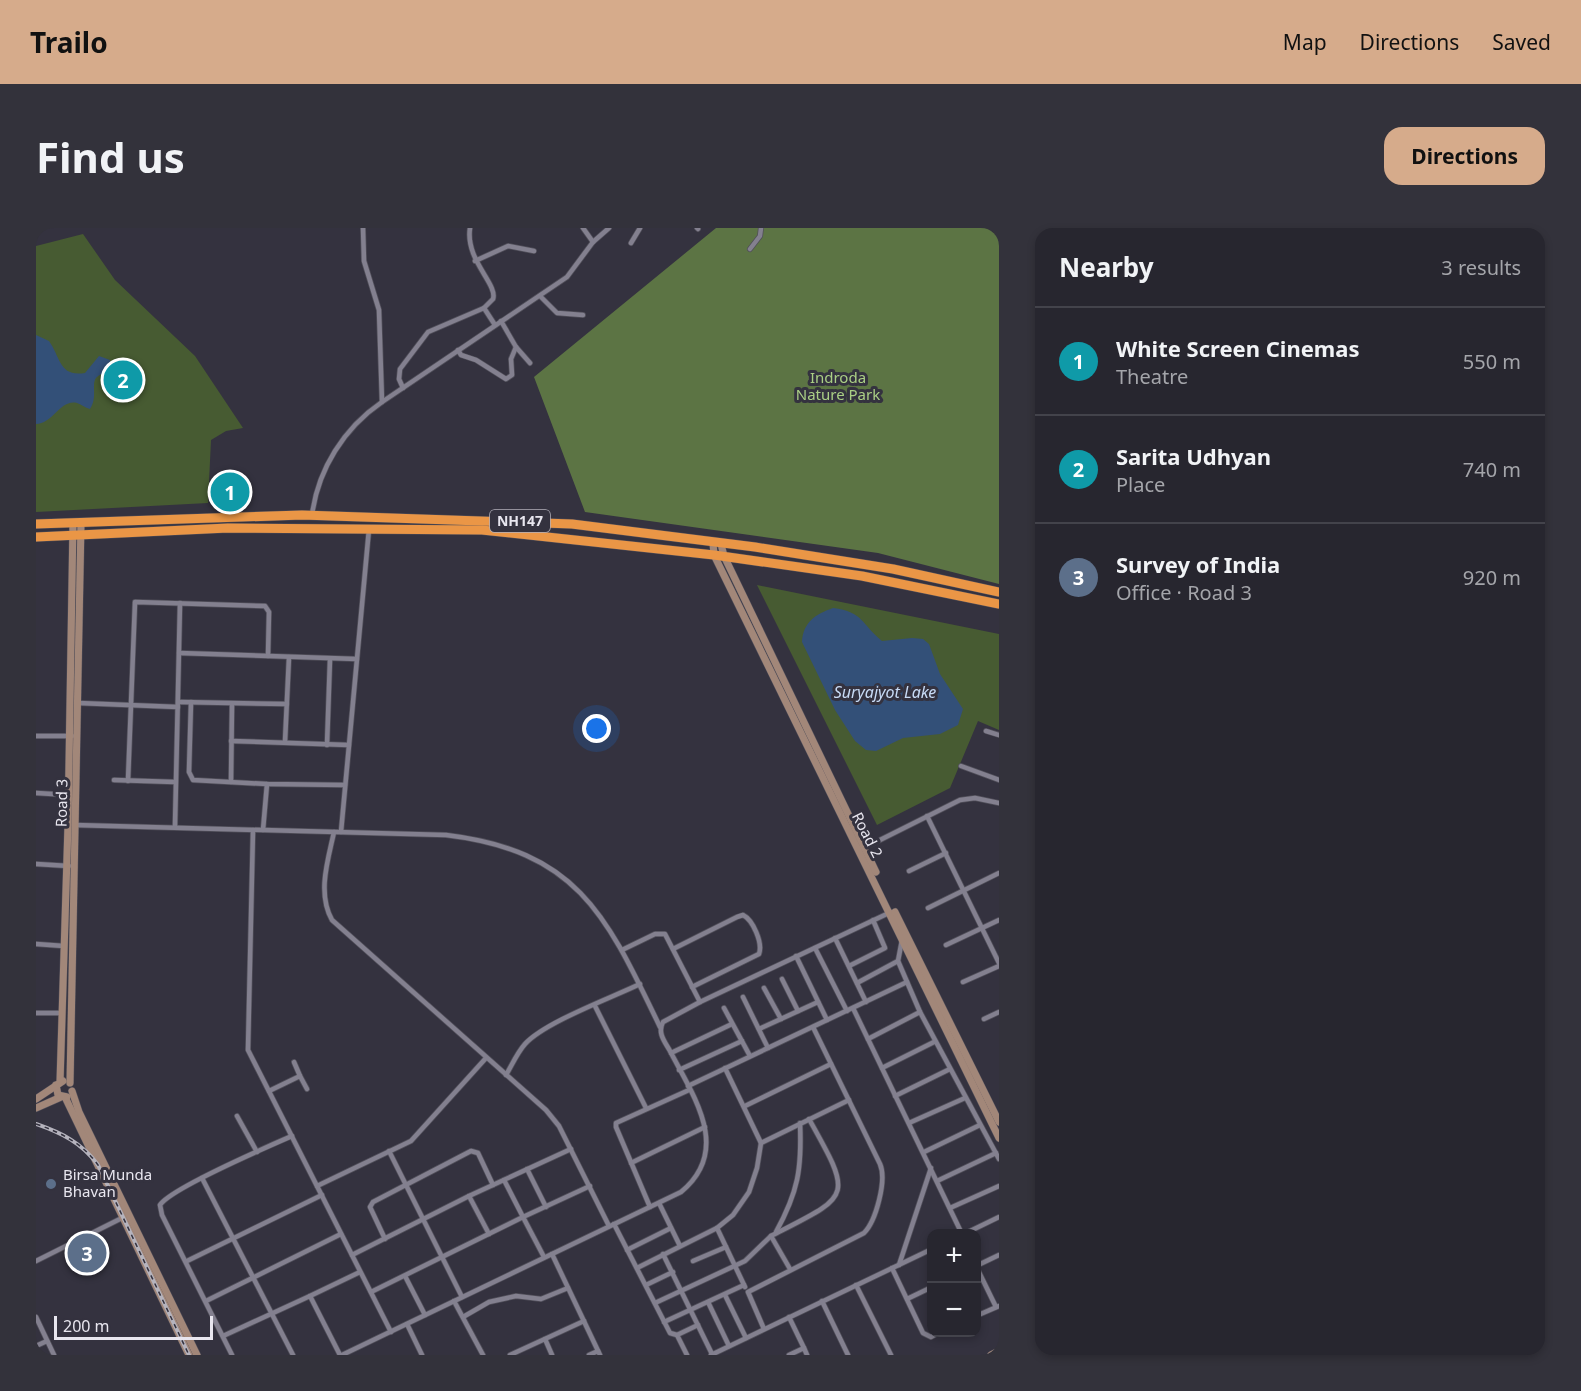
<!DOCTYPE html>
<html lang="en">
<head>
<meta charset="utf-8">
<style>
	:root { --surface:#27262f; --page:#33323b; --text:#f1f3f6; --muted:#a4a5aa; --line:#43434b; --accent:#d6ab8b }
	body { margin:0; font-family:"Noto Sans",sans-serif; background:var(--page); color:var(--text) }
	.controls { position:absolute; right:18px; bottom:18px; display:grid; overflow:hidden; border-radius:12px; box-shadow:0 3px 9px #0003 }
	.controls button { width:54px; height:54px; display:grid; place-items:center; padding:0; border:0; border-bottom:2px solid var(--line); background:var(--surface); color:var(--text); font:30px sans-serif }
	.scale { position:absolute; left:18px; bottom:15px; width:159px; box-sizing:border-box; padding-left:6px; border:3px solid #e8e6ef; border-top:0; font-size:16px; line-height:21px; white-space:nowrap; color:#e8e6ef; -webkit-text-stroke:4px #34323f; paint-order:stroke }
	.you { position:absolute; left:561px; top:501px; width:21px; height:21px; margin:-15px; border:4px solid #fff; border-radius:50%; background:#1a73e8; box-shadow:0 0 0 9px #1a73e833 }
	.badge { display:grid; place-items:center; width:39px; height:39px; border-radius:50%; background:var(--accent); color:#fff; font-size:20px; font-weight:700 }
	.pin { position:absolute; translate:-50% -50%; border:3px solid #fff; box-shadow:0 2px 6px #0006 }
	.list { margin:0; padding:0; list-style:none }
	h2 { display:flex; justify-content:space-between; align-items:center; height:78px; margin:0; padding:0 24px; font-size:26px }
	h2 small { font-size:20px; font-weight:400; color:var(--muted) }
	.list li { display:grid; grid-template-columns:39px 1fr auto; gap:18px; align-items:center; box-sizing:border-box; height:108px; padding:0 24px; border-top:2px solid var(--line) }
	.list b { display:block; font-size:22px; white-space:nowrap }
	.list p { margin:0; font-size:20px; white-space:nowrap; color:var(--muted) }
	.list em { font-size:20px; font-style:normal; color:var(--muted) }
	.map { position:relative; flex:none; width:963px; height:1127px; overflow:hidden; border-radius:18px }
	header { display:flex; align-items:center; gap:36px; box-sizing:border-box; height:84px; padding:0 30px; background:var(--accent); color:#111 }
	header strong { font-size:28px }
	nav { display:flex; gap:33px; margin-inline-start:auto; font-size:21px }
	.intro { display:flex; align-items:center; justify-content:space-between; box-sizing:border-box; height:144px; padding:0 36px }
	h1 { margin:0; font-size:42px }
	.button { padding:15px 27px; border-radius:18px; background:var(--accent); color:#111; font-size:21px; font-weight:700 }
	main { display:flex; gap:36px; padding:0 36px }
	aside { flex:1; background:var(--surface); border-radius:18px; box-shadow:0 3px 9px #0003 }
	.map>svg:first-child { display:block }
	.green { fill:#475b32 }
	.forest { fill:#5c7444 }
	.water { fill:#335078 }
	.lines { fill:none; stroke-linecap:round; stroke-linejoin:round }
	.street-casing { stroke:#514f5a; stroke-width:6 }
	.secondary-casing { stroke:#514f5a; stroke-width:8 }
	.highway-casing { stroke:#514f5a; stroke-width:10 }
	.street { stroke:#83808f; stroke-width:4.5 }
	.secondary { stroke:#a28779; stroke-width:7 }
	.highway { stroke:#ea9646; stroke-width:9 }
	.rail-casing { stroke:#b5b3bd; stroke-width:4 }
	.rail { stroke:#34323f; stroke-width:1.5; stroke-dasharray:4.5; stroke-linecap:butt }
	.service-dot { fill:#5c6f8a; stroke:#34323f; stroke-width:2 }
	.labels { text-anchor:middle; stroke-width:6; stroke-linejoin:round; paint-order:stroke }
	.shield { fill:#34323f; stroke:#b2b0ba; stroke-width:1.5 }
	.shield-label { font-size:14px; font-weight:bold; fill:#e8e6ef }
	.park-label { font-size:15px; fill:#aacf85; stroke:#34323f }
	.street-label { font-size:15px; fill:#e8e6ef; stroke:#34323f }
	.poi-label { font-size:15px; fill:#e8e6ef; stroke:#34323f; text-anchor:start }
	.water-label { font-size:16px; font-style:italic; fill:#c8dbf6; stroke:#34323f }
</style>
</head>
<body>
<header>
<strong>Trailo</strong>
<nav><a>Map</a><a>Directions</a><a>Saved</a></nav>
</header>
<div class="intro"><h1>Find us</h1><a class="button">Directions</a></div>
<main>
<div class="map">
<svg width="963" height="1127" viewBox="0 0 963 1127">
	<rect width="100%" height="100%" fill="#34323f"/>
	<!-- green -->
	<g class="green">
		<polygon points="47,6 79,52 159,128 207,200 190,203 175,212 172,275 0,284 0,18"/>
		<polygon points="721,357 963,406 963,502 942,493 914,560 841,597"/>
	</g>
	<!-- forest -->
	<polygon class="forest" points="680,0 963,0 963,356 842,325 549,284 498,149"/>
	<!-- water -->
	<g class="water">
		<path d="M0,107l13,6c12,17 10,36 36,32l14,-17 11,4v10c-4,3 -11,4 -14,8 -5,7 2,19 -6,31 -5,-1 -9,-5 -13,-6 -17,-4 -24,21 -41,21z"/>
		<path d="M797,380c31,4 28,16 49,33l30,-3 11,1 6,5 11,30 23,35 -5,16 -18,9 -37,4 -27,13 -10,-1 -11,-9 -20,-31 -33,-68c1,-20 14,-28 31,-34z"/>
	</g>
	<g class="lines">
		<!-- street casing -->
		<g class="street-casing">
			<g id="street">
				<polyline points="547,0 557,14"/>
				<polyline points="661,0 662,1"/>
				<polyline points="595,15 604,0"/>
				<polyline points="714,21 724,8 725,0"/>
				<polyline points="439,33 472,18 498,23"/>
				<polyline points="504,68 521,85 547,87"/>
				<polyline points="448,80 459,97"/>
				<polyline points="465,93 480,119 494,135"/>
				<polyline points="422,122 425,127 440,132 470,151 476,147 475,131 480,119"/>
				<path d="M367,160l-4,-9 1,-10 28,-37 56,-24 9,-9c5,-15 -28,-39 -23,-71"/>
				<polyline points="346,174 531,49 557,14 573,0"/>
				<path d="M276,287c6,-46 32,-87 70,-113l-3,-92 -15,-49 -1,-33"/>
				<polyline points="143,425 321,431"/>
				<polyline points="143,474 251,476"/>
				<polyline points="155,474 153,544 157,552 231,556 309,557"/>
				<polyline points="42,475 142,479"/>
				<polyline points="950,503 963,507"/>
				<polyline points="0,508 36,508"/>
				<polyline points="195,513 313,517"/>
				<polyline points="249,514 253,429"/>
				<polyline points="291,517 294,431"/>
				<polyline points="925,538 963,552"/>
				<polyline points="78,552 139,554"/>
				<polyline points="92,553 99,374 229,378 233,384 232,428"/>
				<polyline points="195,554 196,476"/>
				<polyline points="0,565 33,567"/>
				<polyline points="891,588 963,735"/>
				<path d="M38,597l372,10c133,16 161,82 214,192"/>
				<polyline points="139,598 144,375"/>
				<polyline points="217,602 212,822 355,1104"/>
				<polyline points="227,602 231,556"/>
				<path d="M298,604c-6,28 -17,61 -2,88l214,190 13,16 50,100"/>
				<polyline points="305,604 333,301"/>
				<polyline points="828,620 924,572 939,570 963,575"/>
				<polyline points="0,636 33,638"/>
				<polyline points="873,643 910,625"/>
				<polyline points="892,680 963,645"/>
				<polyline points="799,710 830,774"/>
				<polyline points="866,712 862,733 884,784 963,931"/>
				<polyline points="0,716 28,718"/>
				<polyline points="910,717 963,692"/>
				<polyline points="779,720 811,783"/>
				<path d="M637,721l64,-32 6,-2c10,5 20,28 16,39l-67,33"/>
				<polyline points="586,722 619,706 629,706 664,774"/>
				<polyline points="760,728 791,792"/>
				<polyline points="813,738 849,720 837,692"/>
				<polyline points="746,751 762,783"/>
				<polyline points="927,754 963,738"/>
				<polyline points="821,755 862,733"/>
				<polyline points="728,760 745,791"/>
				<polyline points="707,769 732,820"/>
				<polyline points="559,778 610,880"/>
				<polyline points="688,780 714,828"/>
				<polyline points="817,780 926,1006"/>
				<polyline points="0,785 26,785"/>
				<polyline points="948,791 963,784"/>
				<polyline points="723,801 782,774"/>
				<polyline points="832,811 884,784"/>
				<polyline points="635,825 696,796"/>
				<polyline points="258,834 264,848"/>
				<polyline points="846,840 898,814"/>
				<polyline points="643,842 706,813"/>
				<path d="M470,847c6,-10 11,-22 19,-31 20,-22 86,-46 115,-60"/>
				<polyline points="652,858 871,754"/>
				<polyline points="233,863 264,848 271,861"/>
				<polyline points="859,868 914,841"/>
				<polyline points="709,878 795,836"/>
				<polyline points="201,888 221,924"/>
				<polyline points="873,895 929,870"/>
				<polyline points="725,915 813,872"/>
				<polyline points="353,923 426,1069"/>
				<polyline points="888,924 944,897"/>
				<polyline points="595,935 669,899"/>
				<polyline points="491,941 510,979"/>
				<polyline points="166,950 257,1127"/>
				<polyline points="901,953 960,925"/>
				<polyline points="281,958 375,913 450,830"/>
				<polyline points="433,968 535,921"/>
				<polyline points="623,975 644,1018"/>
				<polyline points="614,979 580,899 580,895 653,862"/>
				<polyline points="914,980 963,958"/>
				<polyline points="578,996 634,1105 641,1107"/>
				<polyline points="681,1000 709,1059"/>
				<path d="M740,1004c22,-40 26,-63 24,-109"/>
				<polyline points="928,1006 963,989"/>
				<polyline points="349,1011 334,979 337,974 435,923 442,925 457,957"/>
				<polyline points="591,1022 635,1000"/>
				<polyline points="516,1026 564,1127"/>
				<polyline points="627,1026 676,1126"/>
				<polyline points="316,1027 433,968 453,1006"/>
				<polyline points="508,1029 487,989 554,958"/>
				<polyline points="0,1033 86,990"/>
				<polyline points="151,1033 286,967"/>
				<polyline points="657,1033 690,1019"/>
				<polyline points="863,1037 895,940"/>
				<polyline points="940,1038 960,1079"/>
				<polyline points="940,1038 963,1027"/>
				<polyline points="601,1040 681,1000 697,987 713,964 721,940 725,915 689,840"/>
				<polyline points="856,1040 887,1105 895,1109 904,1104"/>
				<path d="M754,1041l-19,-33c80,-41 83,-37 38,-117"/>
				<polyline points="369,1048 389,1087"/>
				<polyline points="610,1057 637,1044"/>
				<polyline points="820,1057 855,1127"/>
				<polyline points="335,1064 487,989 468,952"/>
				<polyline points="689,1067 710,1110"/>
				<polyline points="274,1068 324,1044"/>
				<polyline points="871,1071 896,1059"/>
				<polyline points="170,1073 305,1006"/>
				<polyline points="418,1073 447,1127"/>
				<polyline points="786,1073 812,1127"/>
				<polyline points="672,1074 693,1118"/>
				<polyline points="619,1075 709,1033 735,1008"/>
				<polyline points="940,1088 963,1078"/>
				<polyline points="0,1089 18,1127"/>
				<polyline points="427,1089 453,1074 480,1068 505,1071 532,1060"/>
				<polyline points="753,1089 768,1120"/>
				<polyline points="628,1094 708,1057"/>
				<polyline points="371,1096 386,1127"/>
				<path d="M728,1101l-16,-37 116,-59c12,-12 23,-53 16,-69l-67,-137"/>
				<polyline points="187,1108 274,1068 304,1127"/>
				<polyline points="509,1111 516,1127"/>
				<polyline points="0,1118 11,1113"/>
				<path d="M196,1127l-70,-140 -2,-10c10,-16 109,-59 132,-69"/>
				<path d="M306,1127l339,-163c51,-42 13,-95 -11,-141 -5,-9 -13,-18 -7,-29l37,-20 191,-90"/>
				<polyline points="474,1127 548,1093"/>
				<polyline points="553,1127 562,1123"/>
				<polyline points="651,1127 641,1107 662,1097"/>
				<polyline points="675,1127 896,1021"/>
				<polyline points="753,1127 768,1120 771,1127"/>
			</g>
		</g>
		<!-- secondary casing -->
		<g class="secondary-casing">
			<g id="secondary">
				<polyline points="677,315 678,327 963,910"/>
				<polyline points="685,316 688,328 840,644"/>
				<polyline points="859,684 963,894"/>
				<polyline points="24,854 32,597 37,295"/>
				<polyline points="34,855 45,295"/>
				<polyline points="20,857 22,867 31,869"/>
				<polyline points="36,863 43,884 161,1127"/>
				<polyline points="29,869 153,1127"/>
				<polyline points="0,871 27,853"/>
				<polyline points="0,880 25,869"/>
				<polyline points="955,1127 963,1123"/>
			</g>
		</g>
		<!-- highway casing -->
		<g class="highway-casing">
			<g id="highway">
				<polyline points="0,296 266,287 536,296 719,319 857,341 963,364"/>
				<polyline points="0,309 192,300 446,302 678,327 826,348 963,376"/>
			</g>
		</g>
		<!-- street -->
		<use href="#street" class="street"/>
		<!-- secondary -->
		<use href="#secondary" class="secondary"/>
		<!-- highway -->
		<use href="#highway" class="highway"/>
		<!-- rail casing -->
		<g class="rail-casing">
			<path id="rail" d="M0,896c26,9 46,19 62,41l91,190"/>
		</g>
		<!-- rail -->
		<use href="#rail" class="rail"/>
	</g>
	<!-- markers -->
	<circle class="service-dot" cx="15" cy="956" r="6"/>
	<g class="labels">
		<!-- shield labels -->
		<rect class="shield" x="454" y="282" width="60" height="22" rx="4.5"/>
		<g class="shield-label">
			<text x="484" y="298">NH147</text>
		</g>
		<!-- park labels -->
		<g class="park-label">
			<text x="802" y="155">Indroda<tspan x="802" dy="17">Nature Park</tspan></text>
		</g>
		<!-- street labels -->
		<g class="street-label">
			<text transform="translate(26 575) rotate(-89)" y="5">Road 3</text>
			<text transform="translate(831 607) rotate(63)" y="5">Road 2</text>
		</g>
		<!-- poi labels -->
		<g class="poi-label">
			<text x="27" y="952">Birsa Munda<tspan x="27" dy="17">Bhavan</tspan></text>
		</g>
		<!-- water labels -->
		<g class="water-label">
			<text x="849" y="470">Suryajyot Lake</text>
		</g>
	</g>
</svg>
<div class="controls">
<button>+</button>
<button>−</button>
</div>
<div class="scale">200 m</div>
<div class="you"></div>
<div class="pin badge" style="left:194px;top:264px;background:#0f9aa8">1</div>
<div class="pin badge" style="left:87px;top:152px;background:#0f9aa8">2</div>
<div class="pin badge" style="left:51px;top:1025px;background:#5c6f8a">3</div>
</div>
<aside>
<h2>Nearby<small>3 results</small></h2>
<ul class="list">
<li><span class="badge" style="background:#0f9aa8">1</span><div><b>White Screen Cinemas</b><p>Theatre</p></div><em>550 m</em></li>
<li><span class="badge" style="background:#0f9aa8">2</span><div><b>Sarita Udhyan</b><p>Place</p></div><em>740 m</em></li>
<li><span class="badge" style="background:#5c6f8a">3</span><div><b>Survey of India</b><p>Office · Road 3</p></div><em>920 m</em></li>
</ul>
</aside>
</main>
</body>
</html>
